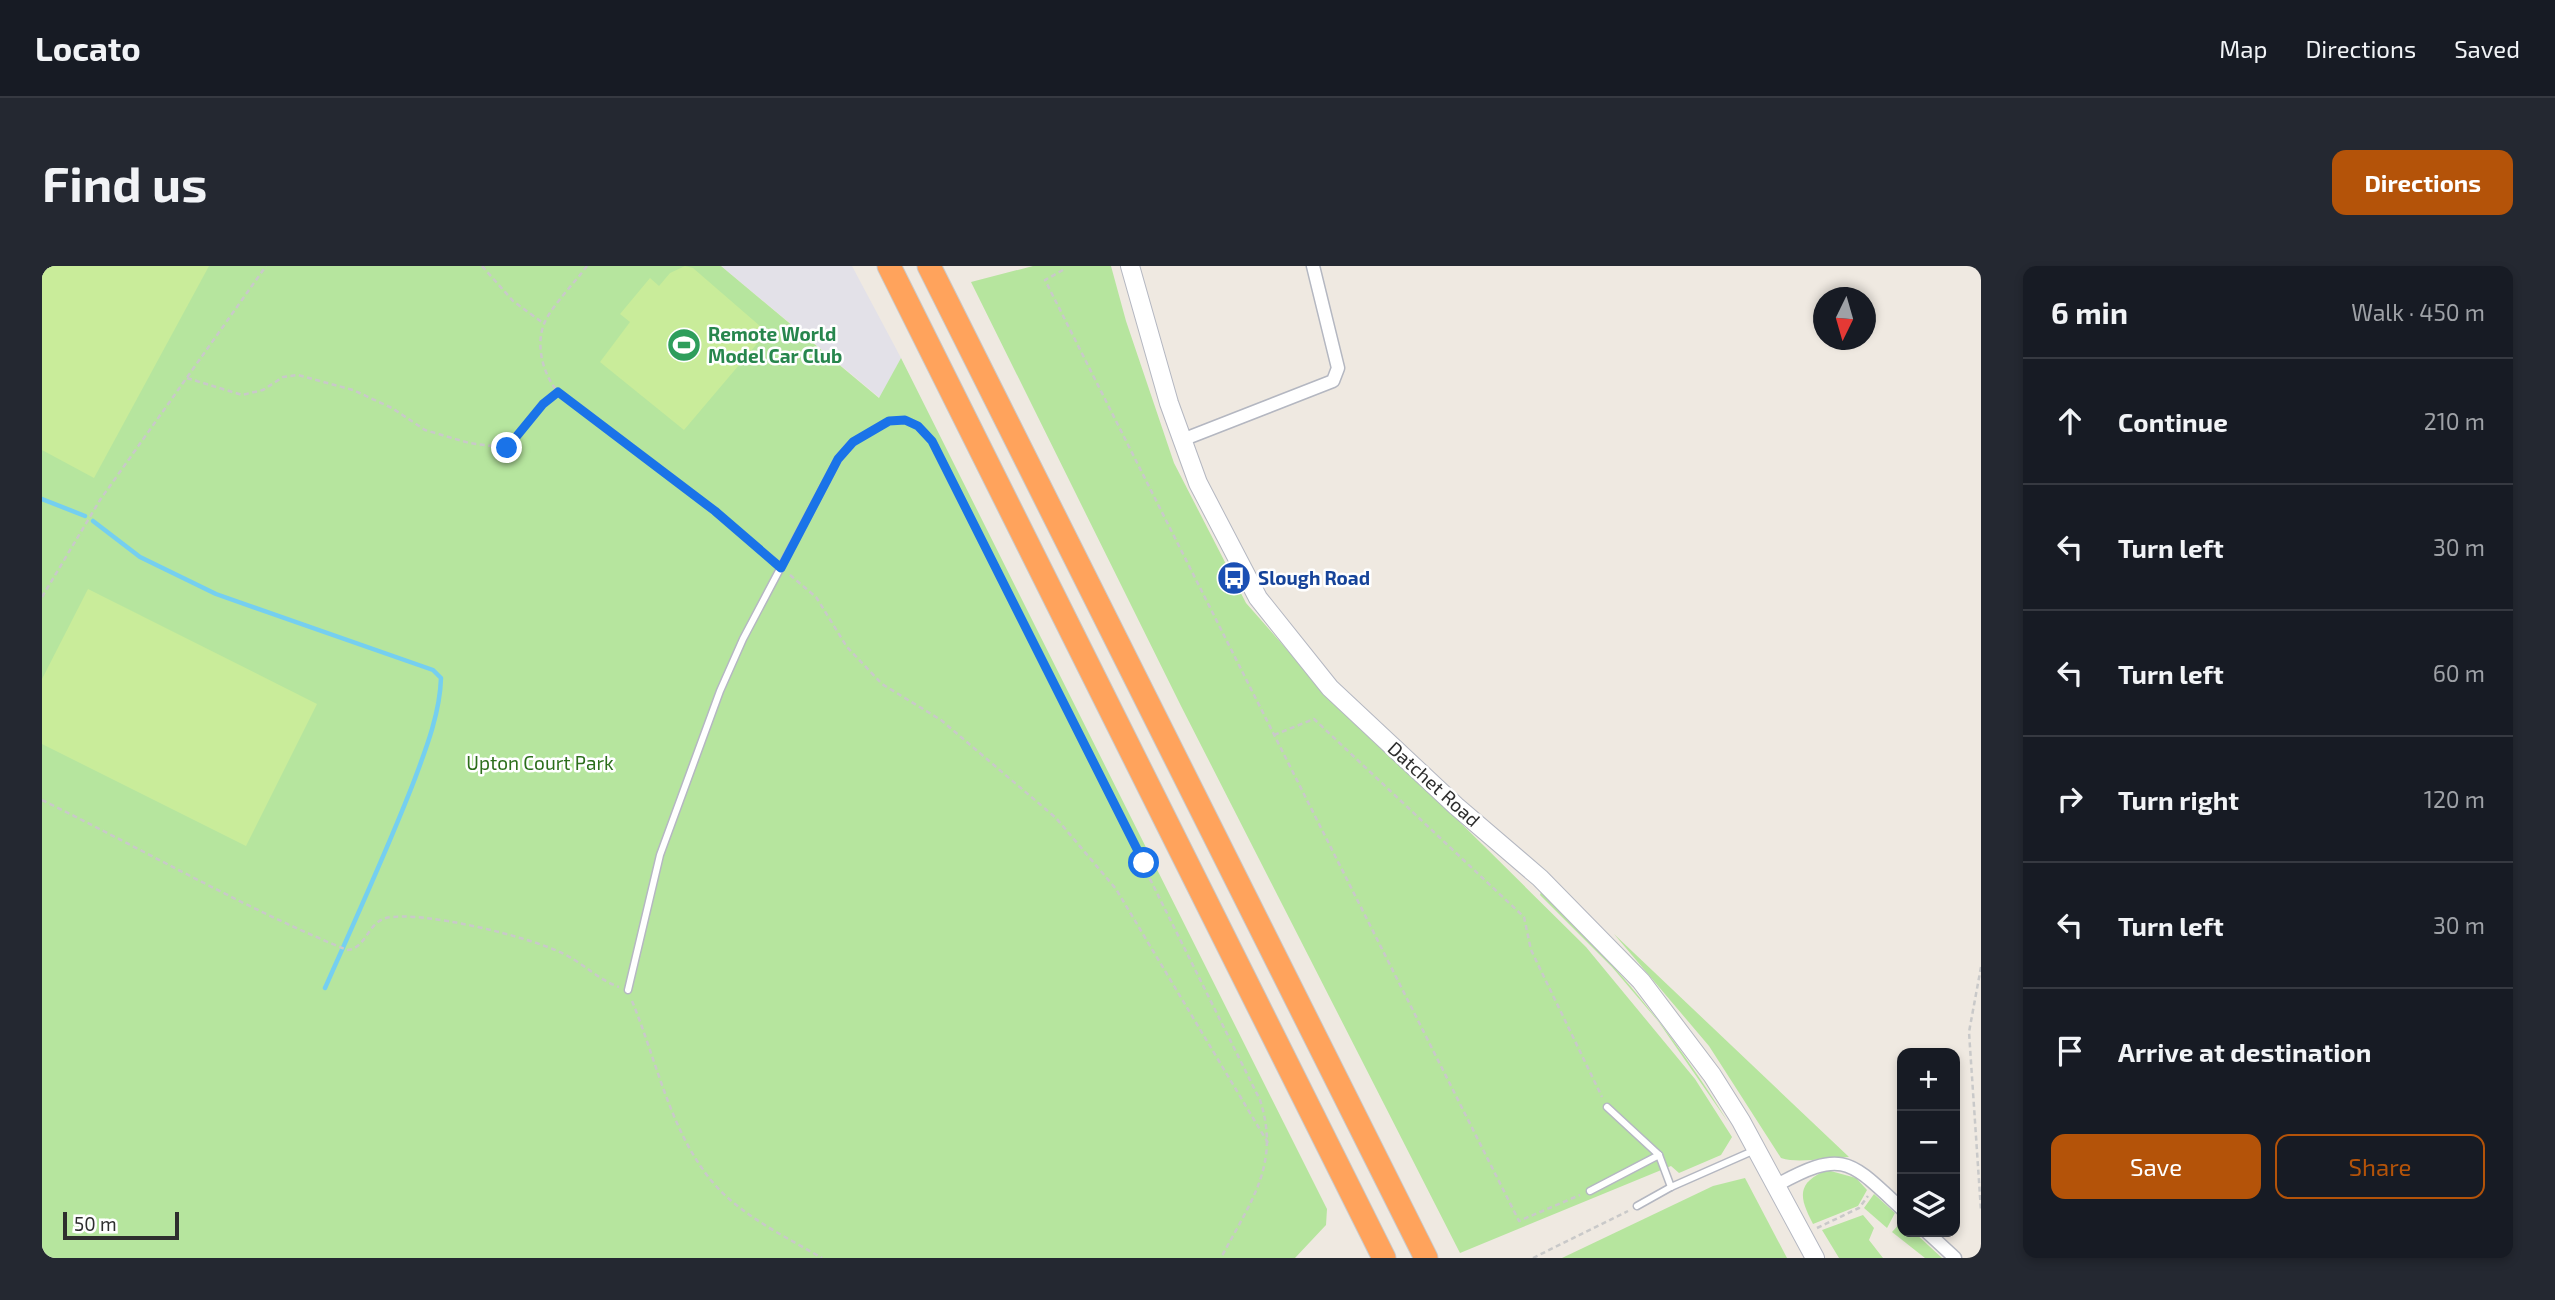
<!DOCTYPE html>
<html lang="en">
<head>
<meta charset="utf-8">
<style>
	:root { --surface:#171b24; --page:#242831; --text:#f1f3f6; --muted:#9ea1a6; --line:#363941; --accent:#b45309 }
	body { margin:0; font-family:"Exo 2",sans-serif; background:var(--page); color:var(--text) }
	.controls { position:absolute; right:21px; bottom:21px; display:grid; overflow:hidden; border-radius:14px; box-shadow:0 4px 10px #0003 }
	.controls button { width:63px; height:63px; display:grid; place-items:center; padding:0; border:0; border-bottom:2px solid var(--line); background:var(--surface); color:var(--text); font:35px sans-serif }
	.compass { position:absolute; left:1771px; top:21px; width:63px; height:63px; border-radius:50%; background:var(--surface); box-shadow:0 4px 10px #0003; rotate:185deg }
	.scale { position:absolute; left:21px; bottom:18px; width:116px; box-sizing:border-box; padding-left:7px; border:4px solid #2e2e2e; border-top:0; font-size:19px; line-height:24px; white-space:nowrap; color:#2e2e2e; -webkit-text-stroke:5px #fff; paint-order:stroke }
	.stop { position:absolute; width:21px; height:21px; margin:-16px; border:5px solid #1a73e8; border-radius:50%; background:#fff }
	.stop.end { background:#1a73e8; border-color:#fff; box-shadow:0 2px 7px #0008 }
	.list { margin:0; padding:0; list-style:none }
	h2 { display:flex; justify-content:space-between; align-items:center; height:91px; margin:0; padding:0 28px; font-size:30px }
	h2 small { font-size:23px; font-weight:400; color:var(--muted) }
	.list li { display:grid; grid-template-columns:46px 1fr auto; gap:21px; align-items:center; box-sizing:border-box; height:126px; padding:0 28px; border-top:2px solid var(--line) }
	.list b { display:block; font-size:26px; white-space:nowrap }
	.list em { font-size:23px; font-style:normal; color:var(--muted) }
	.actions { display:flex; gap:14px; padding:21px 28px }
	.actions a { flex:1; padding:16px 0; border:2px solid var(--accent); border-radius:14px; text-align:center; font-size:24px; color:var(--accent) }
	.actions .main { background:var(--accent); color:#fff }
	.icon { flex:none; width:38px; height:38px; fill:none; stroke:currentColor; stroke-width:2; stroke-linecap:round; stroke-linejoin:round }
	.map { position:relative; flex:none; width:1939px; height:992px; overflow:hidden; border-radius:14px }
	header { display:flex; align-items:center; gap:42px; box-sizing:border-box; height:98px; padding:0 35px; background:var(--surface); border-bottom:2px solid var(--line) }
	header strong { font-size:33px }
	nav { display:flex; gap:38px; margin-inline-start:auto; font-size:24px }
	.intro { display:flex; align-items:center; justify-content:space-between; box-sizing:border-box; height:168px; padding:0 42px }
	h1 { margin:0; font-size:49px }
	.button { padding:18px 32px; border-radius:14px; background:var(--accent); color:#fff; font-size:24px; font-weight:700 }
	main { display:flex; gap:42px; padding:0 42px }
	aside { flex:1; background:var(--surface); border-radius:14px; box-shadow:0 4px 10px #0003 }
	.map>svg:first-child { display:block }
	.industrial { fill:#e3e1e8 }
	.green { fill:#b6e59e }
	.pitch { fill:#c9ec9a }
	.lines { fill:none; stroke-linecap:round; stroke-linejoin:round }
	.stream { stroke:#75cff0; stroke-width:4.5 }
	.lane-casing { stroke:#b4b7c1; stroke-width:9 }
	.street-casing { stroke:#b4b7c1; stroke-width:15 }
	.secondary-casing { stroke:#b4b7c1; stroke-width:20 }
	.highway-casing { stroke:#c9c9c9; stroke-width:25 }
	.path { stroke:#c9c9c9; stroke-width:2.5; stroke-dasharray:5 3.5; stroke-linecap:butt }
	.lane { stroke:#fff; stroke-width:6 }
	.street { stroke:#fff; stroke-width:12 }
	.secondary { stroke:#fff; stroke-width:18 }
	.highway { stroke:#ffa35c; stroke-width:23 }
	.route { stroke:#1a73e8; stroke-width:9 }
	.labels { text-anchor:middle; stroke-width:5; stroke-linejoin:round; paint-order:stroke }
	.leisure-label { font-size:19px; font-weight:bold; fill:#27864d; stroke:#fff; text-anchor:start }
	.transit-label { font-size:19px; font-weight:bold; fill:#164399; stroke:#fff; text-anchor:start }
	.park-label { font-size:19px; fill:#2c6e1b; stroke:#fff }
	.street-label { font-size:19px; fill:#2e2e2e; stroke:#fff }
</style>
</head>
<body>
<header>
<strong>Locato</strong>
<nav><a>Map</a><a>Directions</a><a>Saved</a></nav>
</header>
<div class="intro"><h1>Find us</h1><a class="button">Directions</a></div>
<main>
<div class="map">
<svg width="1939" height="992" viewBox="0 0 1939 992">
	<rect width="100%" height="100%" fill="#efe9e1"/>
	<!-- industrial -->
	<polygon class="industrial" points="679,0 810,0 859,92 838,132"/>
	<!-- green -->
	<g class="green">
		<polygon points="0,0 679,0 837,132 859,92 1285,943 1284,959 1253,992 0,992"/>
		<polygon points="991,0 1069,0 1084,55 1132,197 1204,337 1255,395 1544,681 1653,813 1690,871 1679,889 1637,907 1629,900 1418,987 1139,440 929,16"/>
		<path d="M1499,626c76,72 132,141 187,230l-70,-101 -46,-54 -72,-72z"/>
		<path d="M1572,668l235,223c-22,0 -49,7 -68,1l-72,-112z"/>
		<path d="M1785,904l29,8 11,12 -9,16 -45,18c-14,-27 -17,-41 14,-54z"/>
		<polygon points="1703,912 1745,992 1520,992 1671,920"/>
		<polygon points="1832,928 1853,947 1845,962 1822,942"/>
		<polygon points="1821,949 1832,962 1827,974 1841,992 1797,992 1780,964"/>
		<polygon points="1860,955 1860,966 1872,966 1900,992 1883,992 1850,966"/>
	</g>
	<!-- pitch -->
	<g class="pitch">
		<polygon points="0,0 167,0 52,212 0,184"/>
		<polygon points="643,0 651,2 725,66 642,164 558,96 588,56 578,48 608,12 617,20 628,7"/>
		<polygon points="46,323 275,438 204,580 0,478 0,413"/>
	</g>
	<g class="lines">
		<!-- stream -->
		<g class="stream">
			<polyline points="0,233 43,250"/>
			<path d="M51,255l47,36 76,37 217,76 8,8c-1,35 -15,71 -27,103 -27,70 -59,139 -89,207"/>
		</g>
		<!-- lane casing -->
		<g class="lane-casing">
			<g id="lane">
				<polyline points="586,724 618,589 678,425 701,373 796,193 811,176"/>
				<polyline points="1565,841 1617,889"/>
				<polyline points="1548,925 1617,889 1629,921"/>
				<polyline points="1595,940 1629,921 1713,884"/>
			</g>
		</g>
		<!-- street casing -->
		<g class="street-casing">
			<g id="street">
				<polyline points="1140,174 1291,115 1296,102 1271,0"/>
				<path d="M1735,919c67,-37 73,-24 125,24"/>
				<polyline points="1885,966 1913,992"/>
			</g>
		</g>
		<!-- secondary casing -->
		<g class="secondary-casing">
			<polyline id="secondary" points="1088,0 1127,137 1156,217 1216,332 1288,422 1414,540 1498,612 1599,715 1670,809 1699,855 1773,992"/>
		</g>
		<!-- highway casing -->
		<g class="highway-casing">
			<g id="highway">
				<polyline points="847,0 1342,992"/>
				<polyline points="887,0 1384,992"/>
			</g>
		</g>
		<!-- path -->
		<g class="path">
			<polyline points="440,0 471,35 501,57"/>
			<path d="M545,0c-11,15 -37,42 -43,58 -9,23 0,52 14,68l157,119 59,50"/>
			<polyline points="1021,4 1003,14 1477,955 1538,929"/>
			<polyline points="145,112 200,129 221,124 241,111 256,109 311,124 350,142 383,164 427,177 465,182 501,138 516,126"/>
			<path d="M820,171c32,-20 42,-25 70,4l328,659c21,65 -10,102 -39,158"/>
			<polyline points="748,309 774,331 805,381 840,418 899,454 1014,552 1074,623 1226,877"/>
			<polyline points="0,331 58,234 224,0"/>
			<polyline points="1232,469 1272,453 1482,651 1489,684 1560,831"/>
			<path d="M0,534c102,50 200,107 305,150 19,-1 20,-27 39,-32 36,-8 145,19 178,36 20,10 35,26 55,33"/>
			<polyline points="1939,701 1927,766 1939,945"/>
			<path d="M590,735c25,60 39,135 84,185 28,31 70,51 106,72"/>
			<polyline points="1775,962 1817,942 1826,930"/>
			<polyline points="1491,992 1586,945"/>
		</g>
		<!-- lane -->
		<use href="#lane" class="lane"/>
		<!-- street -->
		<use href="#street" class="street"/>
		<!-- secondary -->
		<use href="#secondary" class="secondary"/>
		<!-- highway -->
		<use href="#highway" class="highway"/>
	</g>
	<g class="lines">
		<!-- route -->
		<polyline class="route" points="465,182 501,138 516,126 673,245 739,302 796,193 811,176 847,155 863,154 876,160 890,175 1102,597"/>
	</g>
	<!-- icons -->
	<defs>
		<g id="stadium-disc" transform="scale(1.75)"><circle r="9.5" fill="#2e9e5b" stroke="#fff"/><path d="M0-5a6.5 5 0 1 0 0 10a6.5 5 0 1 0 0-10ZM-3.5-1.8h7v3.6h-7Z" fill="#fff"/></g>
		<g id="bus-disc" transform="scale(1.75)"><circle r="9.5" fill="#1a4fb4" stroke="#fff"/><path d="M-5-6H5V4H4V6H2V4H-2V6H-4V4H-5ZM-3.5-4V0h7V-4ZM-3.5 1.2v1.5H-2V1.2ZM2 1.2v1.5H3.5V1.2Z" fill="#fff"/></g>
	</defs>
	<g fill-rule="evenodd">
		<use href="#stadium-disc" x="642" y="79"/>
		<use href="#bus-disc" x="1192" y="312"/>
	</g>
	<g class="labels">
		<!-- leisure labels -->
		<g class="leisure-label">
			<text x="666" y="75">Remote World<tspan x="666" dy="22">Model Car Club</tspan></text>
		</g>
		<!-- transit labels -->
		<g class="transit-label">
			<text x="1216" y="319">Slough Road</text>
		</g>
		<!-- park labels -->
		<g class="park-label">
			<text x="498" y="504">Upton Court Park</text>
		</g>
		<!-- street labels -->
		<g class="street-label">
			<text transform="translate(1392 518) rotate(42)" y="7">Datchet Road</text>
		</g>
	</g>
</svg>
<div class="controls">
<button>+</button>
<button>−</button>
<button><svg class="icon" aria-label="layers" viewBox="0 0 24 24"><path d="M12 4l9 5-9 5-9-5zM3 14l9 5 9-5"/></svg></button>
</div>
<svg class="compass" viewBox="-18 -18 36 36"><path d="M0-13l5 13h-10z" fill="#e53935"/><path d="M0 13l5-13h-10z" fill="#9ea1a6"/></svg>
<div class="scale">50 m</div>
<div class="stop" style="left:1102px;top:597px"></div>
<div class="stop end" style="left:465px;top:182px"></div>
</div>
<aside>
<h2>6 min<small>Walk · 450 m</small></h2>
<ul class="list">
<li><svg class="icon" aria-label="ahead" viewBox="0 0 24 24"><path d="M12 20V5M6 11l6-6 6 6"/></svg><div><b>Continue</b></div><em>210 m</em></li>
<li><svg class="icon" aria-label="left" viewBox="0 0 24 24"><path d="M17 20v-9H6M10 6l-5 5 5 5"/></svg><div><b>Turn left</b></div><em>30 m</em></li>
<li><svg class="icon" aria-label="left" viewBox="0 0 24 24"><path d="M17 20v-9H6M10 6l-5 5 5 5"/></svg><div><b>Turn left</b></div><em>60 m</em></li>
<li><svg class="icon" aria-label="right" viewBox="0 0 24 24"><path d="M7 20v-9h11M14 6l5 5-5 5"/></svg><div><b>Turn right</b></div><em>120 m</em></li>
<li><svg class="icon" aria-label="left" viewBox="0 0 24 24"><path d="M17 20v-9H6M10 6l-5 5 5 5"/></svg><div><b>Turn left</b></div><em>30 m</em></li>
<li><svg class="icon" aria-label="arrive" viewBox="0 0 24 24"><path d="M6 21V4h12l-3 4 3 4H6"/></svg><div><b>Arrive at destination</b></div></li>
</ul>
<div class="actions"><a class="main">Save</a><a>Share</a></div>
</aside>
</main>
</body>
</html>
